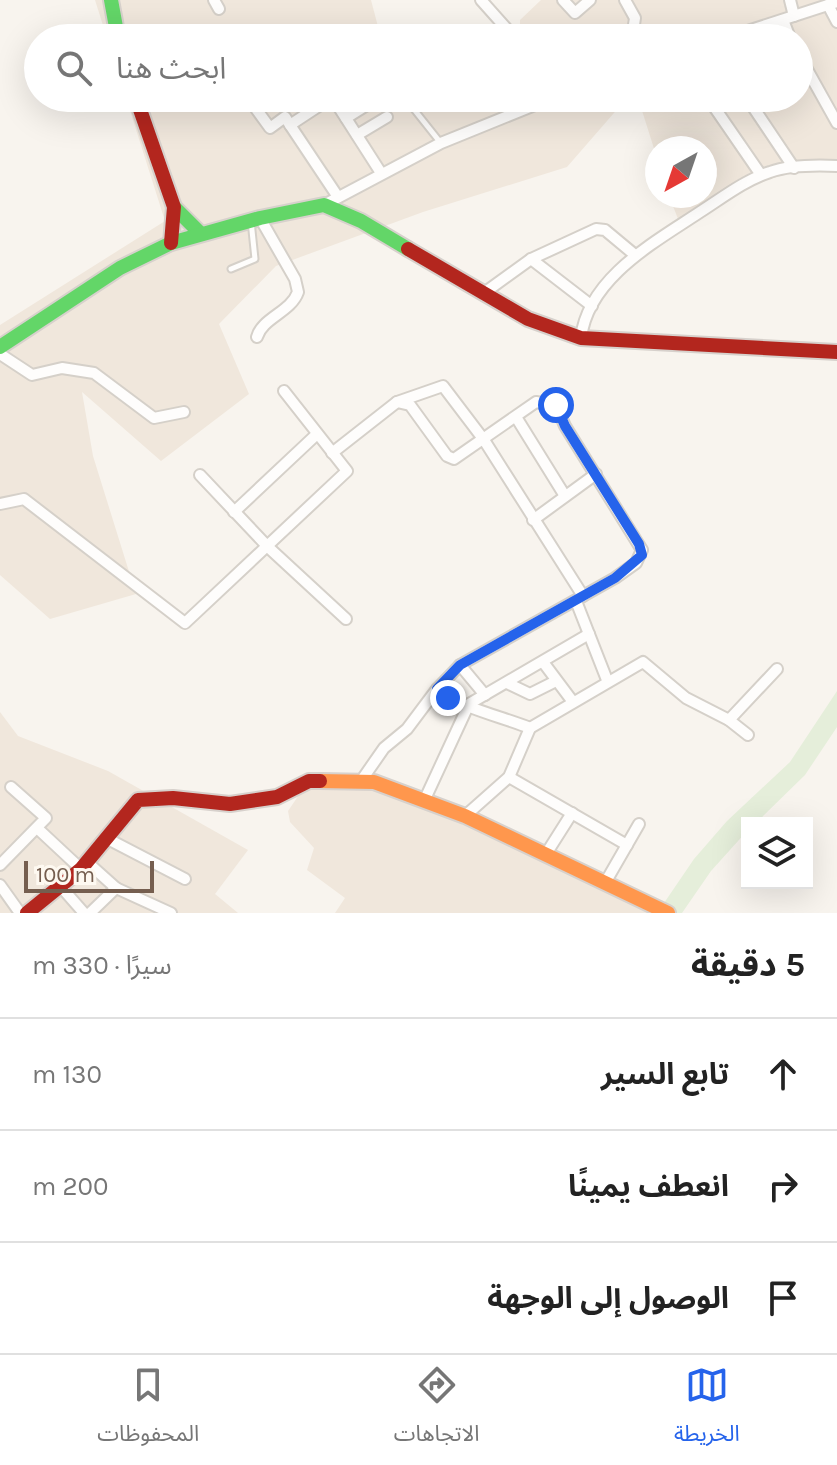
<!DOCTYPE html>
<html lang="ar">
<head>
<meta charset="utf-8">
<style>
	:root { --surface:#fff; --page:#f6f6f6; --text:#222; --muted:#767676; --line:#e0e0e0; --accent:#2563eb }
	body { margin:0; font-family:Karla,"Noto Sans Arabic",sans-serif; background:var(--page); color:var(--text); direction:rtl }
	.controls { position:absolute; right:24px; bottom:24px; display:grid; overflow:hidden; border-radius:0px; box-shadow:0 8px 32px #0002 }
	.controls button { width:72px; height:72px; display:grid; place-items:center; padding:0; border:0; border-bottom:2px solid var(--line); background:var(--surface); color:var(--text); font:40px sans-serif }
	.compass { position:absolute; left:645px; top:136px; width:72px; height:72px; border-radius:50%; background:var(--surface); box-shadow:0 8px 32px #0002; rotate:220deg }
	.scale { position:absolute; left:24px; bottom:20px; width:130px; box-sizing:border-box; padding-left:8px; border:4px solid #755e4f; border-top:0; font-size:22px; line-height:28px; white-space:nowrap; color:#755e4f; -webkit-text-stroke:6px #fef9f1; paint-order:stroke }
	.stop { position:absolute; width:24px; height:24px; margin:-18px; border:6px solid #2563eb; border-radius:50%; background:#fff }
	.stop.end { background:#2563eb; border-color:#fff; box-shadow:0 2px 8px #0008 }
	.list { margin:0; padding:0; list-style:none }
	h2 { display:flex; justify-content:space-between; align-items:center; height:104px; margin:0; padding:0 32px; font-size:34px }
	h2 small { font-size:26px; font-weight:400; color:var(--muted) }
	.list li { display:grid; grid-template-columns:52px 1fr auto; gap:24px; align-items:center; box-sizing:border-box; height:112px; padding:0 32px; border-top:2px solid var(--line) }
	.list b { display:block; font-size:30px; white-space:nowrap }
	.list em { font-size:26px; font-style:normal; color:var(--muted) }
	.icon { flex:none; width:44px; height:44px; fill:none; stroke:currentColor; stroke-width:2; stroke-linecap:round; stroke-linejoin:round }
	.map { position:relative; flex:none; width:837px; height:913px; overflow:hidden; direction:ltr }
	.search { position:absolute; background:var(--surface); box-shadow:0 8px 32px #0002; left:24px; right:24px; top:24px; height:88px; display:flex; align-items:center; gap:20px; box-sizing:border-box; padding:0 28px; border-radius:44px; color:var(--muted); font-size:30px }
	.sheet { height:440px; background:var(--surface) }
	nav { display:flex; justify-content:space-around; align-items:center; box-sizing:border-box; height:112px; border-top:2px solid var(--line); background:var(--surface); font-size:22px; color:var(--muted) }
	nav a { display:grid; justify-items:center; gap:4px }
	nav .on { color:var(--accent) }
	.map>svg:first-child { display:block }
	.residential { fill:#f0e7dc }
	.green { fill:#e5eeda }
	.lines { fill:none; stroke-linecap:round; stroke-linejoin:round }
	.lane-casing { stroke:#d5d0c9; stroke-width:9 }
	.street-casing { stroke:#d5d0c9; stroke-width:14 }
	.fast-casing { stroke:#d7d1cc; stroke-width:18 }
	.slow-casing { stroke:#d7d1cc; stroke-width:18 }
	.jam-casing { stroke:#d7d1cc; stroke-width:18 }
	.lane { stroke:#fefdfc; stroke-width:5 }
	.street { stroke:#fefdfc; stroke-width:10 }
	.fast { stroke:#63d668; stroke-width:14 }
	.slow { stroke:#ff974d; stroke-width:14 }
	.jam { stroke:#b3261e; stroke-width:14 }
	.route { stroke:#2563eb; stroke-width:10 }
</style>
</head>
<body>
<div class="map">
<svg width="837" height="913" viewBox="0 0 837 913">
	<rect width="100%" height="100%" fill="#f8f4ee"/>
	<!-- residential -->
	<g class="residential">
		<polygon points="95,0 371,0 381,38 107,38"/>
		<polygon points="541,0 837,0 837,160 749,185 682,229 669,196 705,196 705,148 657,148 657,158 638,98 799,98 799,38 520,38 520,20"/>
		<polygon points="126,98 494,98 516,107 517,98 627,98 567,167 423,212 276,266 219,324 249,394 161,461 82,392 93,456 136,594 50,619 0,575 0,325 165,221"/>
		<polygon points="0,712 18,736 108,771 248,850 215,894 238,913 0,913"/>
		<polygon points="323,782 410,793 661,913 335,913 345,898 307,870 314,848 290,822 288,811 303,789"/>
	</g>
	<!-- green -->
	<polygon class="green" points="837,691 837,727 805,775 756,823 747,823 747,831 711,871 682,913 671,913 662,906 694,859 727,821 790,762"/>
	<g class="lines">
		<!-- lane casing -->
		<g class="lane-casing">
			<g id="lane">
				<polyline points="405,98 440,142"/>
				<polyline points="231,269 255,259 251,221"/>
			</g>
		</g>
		<!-- street casing -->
		<g class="street-casing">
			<g id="street">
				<polyline points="214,0 219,9"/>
				<polyline points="481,0 515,38"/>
				<polyline points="563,0 575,13 590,0"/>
				<polyline points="625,0 635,18 632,38"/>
				<polyline points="790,0 794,16"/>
				<polyline points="828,5 837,22"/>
				<polyline points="783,20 790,38"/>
				<polyline points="726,38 837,2"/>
				<polyline points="799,55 837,123"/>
				<polyline points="331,98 290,125 338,197"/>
				<polyline points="333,98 381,173"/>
				<polyline points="708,98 761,175"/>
				<polyline points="747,98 794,168"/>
				<polyline points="254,106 270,128 285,117 290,125"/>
				<polyline points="346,118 378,98"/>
				<polyline points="357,135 387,117"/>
				<polyline points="324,205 441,143 552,98"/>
				<polyline points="531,259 592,306"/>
				<polyline points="484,293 531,259 596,229 605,230 635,255"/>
				<path d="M257,337c5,-19 34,-25 41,-45l-3,-13 -35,-61"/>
				<path d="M581,338c7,-60 74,-96 119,-126 22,-14 45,-32 70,-40 20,-7 46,-7 67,-6"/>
				<polyline points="0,354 32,375 62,368 94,373 154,418 184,412"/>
				<polyline points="397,402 410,405 447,456 454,459 536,402 556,405 565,426 642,550 636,563 615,578 460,665 437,689"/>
				<polyline points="516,417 565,496"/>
				<polyline points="332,453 397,402 443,386 484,440 583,596"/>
				<polyline points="200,475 268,547 346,619"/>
				<polyline points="0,504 24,499 185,623 347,471 284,391"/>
				<polyline points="234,512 317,434"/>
				<polyline points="533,520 596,474"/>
				<polyline points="576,601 607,680"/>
				<polyline points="543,662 573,702"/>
				<polyline points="460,665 485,695"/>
				<polyline points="507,683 530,694 556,681"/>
				<polyline points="729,720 777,669"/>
				<polyline points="509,777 627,845"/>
				<path d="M361,781l23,-33 23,-19 30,-40c21,18 66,28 93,39"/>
				<polyline points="425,799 469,704 589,634"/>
				<polyline points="465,816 509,777 530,728 643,662 686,698 729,720 748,735"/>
				<polyline points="37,828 81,869"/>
				<polyline points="106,838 185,879"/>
				<polyline points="546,854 572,813"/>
				<polyline points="87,862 116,888"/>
				<polyline points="0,865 46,818 11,787"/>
				<polyline points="605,883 639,824"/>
				<polyline points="0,885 20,913"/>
				<polyline points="62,888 84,913"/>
				<polyline points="90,913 116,888 171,913"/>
			</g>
		</g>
		<!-- fast casing -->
		<g class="fast-casing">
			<g id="fast">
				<polyline points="111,0 118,38"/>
				<polyline points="174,207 201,234"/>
				<polyline points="0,347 120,268 171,243 260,218 324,205 361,221 408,249"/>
			</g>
		</g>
		<!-- slow casing -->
		<g class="slow-casing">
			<polyline id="slow" points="320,781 374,782 465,816 668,913"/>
		</g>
		<!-- jam casing -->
		<g class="jam-casing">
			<g id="jam">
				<polyline points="136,98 174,207 171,243"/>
				<polyline points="408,249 528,319 581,338 837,352"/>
				<polyline points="27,913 81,869 138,800 173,798 230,804 277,797 309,781 320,781"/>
			</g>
		</g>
		<!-- lane -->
		<use href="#lane" class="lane"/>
		<!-- street -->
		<use href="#street" class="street"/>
		<!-- fast -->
		<use href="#fast" class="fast"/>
		<!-- slow -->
		<use href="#slow" class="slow"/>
		<!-- jam -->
		<use href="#jam" class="jam"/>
	</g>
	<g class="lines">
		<!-- route -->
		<polyline class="route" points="448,698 437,689 460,665 615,578 642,555 639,544 565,426 556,405"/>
	</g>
</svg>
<div class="controls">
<button><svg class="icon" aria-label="layers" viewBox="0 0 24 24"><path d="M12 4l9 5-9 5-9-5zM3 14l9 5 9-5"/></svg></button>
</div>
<svg class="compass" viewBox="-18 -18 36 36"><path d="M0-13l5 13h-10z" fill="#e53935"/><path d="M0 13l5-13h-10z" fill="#767676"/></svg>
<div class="scale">100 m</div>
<div class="stop" style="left:556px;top:405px"></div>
<div class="stop end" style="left:448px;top:698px"></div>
<div class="search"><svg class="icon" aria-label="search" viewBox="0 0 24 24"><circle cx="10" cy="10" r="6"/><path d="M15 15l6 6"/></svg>ابحث هنا</div>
</div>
<section class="sheet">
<h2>5 دقيقة<small>سيرًا · 330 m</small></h2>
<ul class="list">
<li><svg class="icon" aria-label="ahead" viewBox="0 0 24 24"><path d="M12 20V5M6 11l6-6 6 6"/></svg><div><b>تابع السير</b></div><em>130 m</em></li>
<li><svg class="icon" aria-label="right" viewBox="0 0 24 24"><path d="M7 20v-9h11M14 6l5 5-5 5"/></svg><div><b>انعطف يمينًا</b></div><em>200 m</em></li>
<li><svg class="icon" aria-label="arrive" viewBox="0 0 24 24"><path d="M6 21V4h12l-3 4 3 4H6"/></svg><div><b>الوصول إلى الوجهة</b></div></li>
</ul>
</section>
<nav>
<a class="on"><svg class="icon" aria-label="map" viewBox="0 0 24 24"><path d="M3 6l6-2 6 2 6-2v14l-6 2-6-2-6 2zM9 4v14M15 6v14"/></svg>الخريطة</a>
<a><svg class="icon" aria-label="directions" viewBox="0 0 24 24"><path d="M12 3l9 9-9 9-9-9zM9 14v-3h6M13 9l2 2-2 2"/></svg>الاتجاهات</a>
<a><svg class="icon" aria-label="saved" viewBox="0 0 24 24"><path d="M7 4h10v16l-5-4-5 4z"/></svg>المحفوظات</a>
</nav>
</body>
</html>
